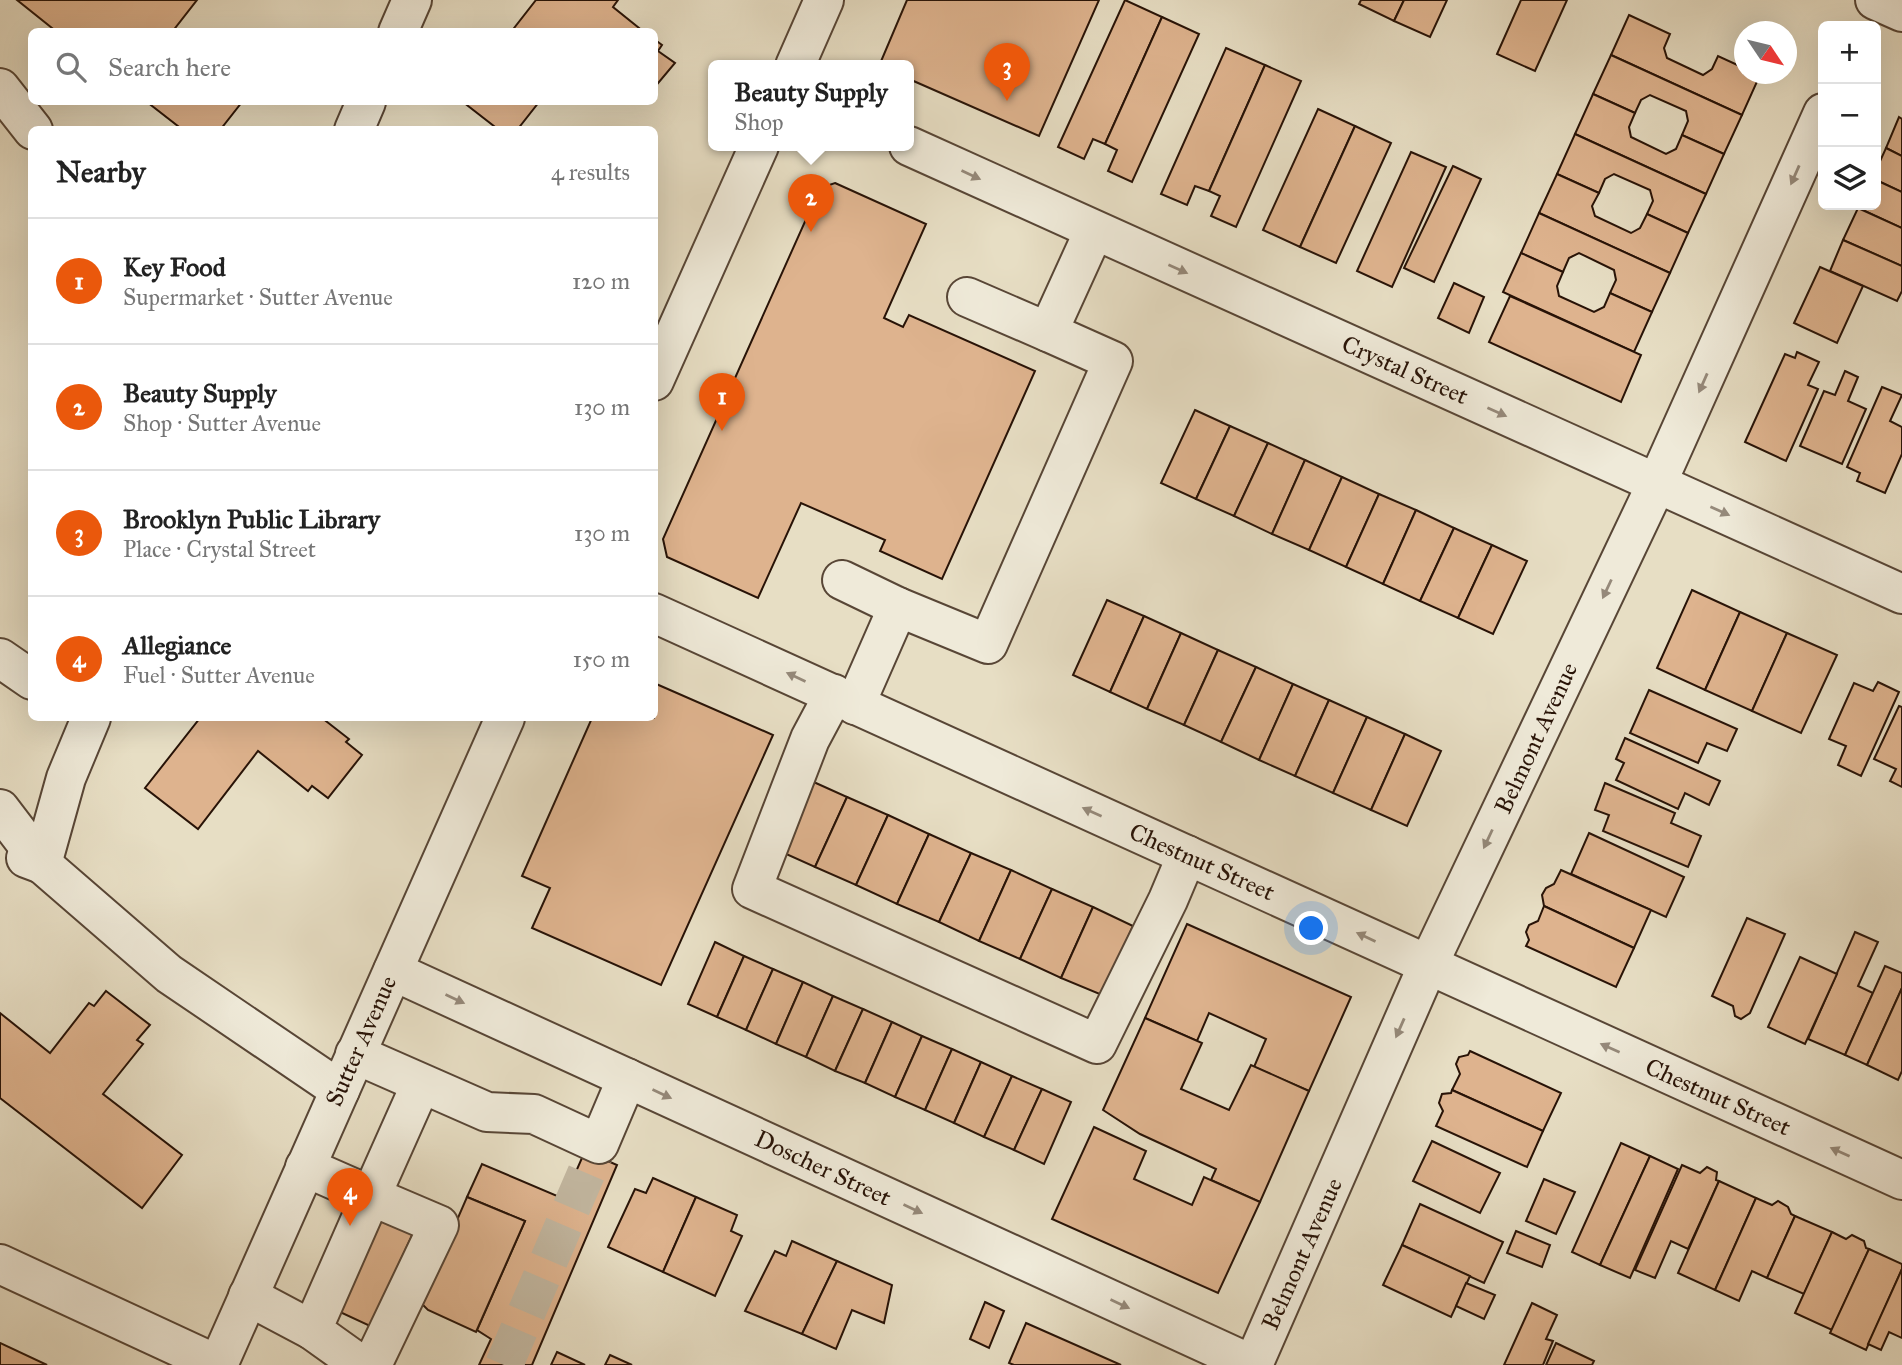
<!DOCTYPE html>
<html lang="en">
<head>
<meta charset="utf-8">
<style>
	:root { --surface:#fff; --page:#f6f6f6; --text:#222; --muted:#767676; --line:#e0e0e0; --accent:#ea580c }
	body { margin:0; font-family:"IM FELL Great Primer",serif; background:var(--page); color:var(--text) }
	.controls { position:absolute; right:21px; top:21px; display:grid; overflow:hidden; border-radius:10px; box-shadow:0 7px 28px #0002 }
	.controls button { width:63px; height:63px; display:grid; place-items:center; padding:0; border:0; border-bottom:2px solid var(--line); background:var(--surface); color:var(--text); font:35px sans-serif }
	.compass { position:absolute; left:1734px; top:21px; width:63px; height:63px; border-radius:50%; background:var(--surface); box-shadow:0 7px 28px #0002; rotate:125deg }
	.you { position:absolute; left:1312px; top:929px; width:24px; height:24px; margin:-18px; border:5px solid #fff; border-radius:50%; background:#1a73e8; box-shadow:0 0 0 10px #1a73e833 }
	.badge { display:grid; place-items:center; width:46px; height:46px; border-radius:50%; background:var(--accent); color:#fff; font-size:23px; font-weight:700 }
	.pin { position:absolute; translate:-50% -58px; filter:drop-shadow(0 2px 4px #0008) }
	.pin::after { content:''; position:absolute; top:37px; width:24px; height:21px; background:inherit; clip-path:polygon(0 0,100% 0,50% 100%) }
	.popup { position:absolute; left:708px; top:60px; width:206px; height:91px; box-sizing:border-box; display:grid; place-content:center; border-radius:10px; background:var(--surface); filter:drop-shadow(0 2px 5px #0005); font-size:23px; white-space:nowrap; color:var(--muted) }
	.popup b { font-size:26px; color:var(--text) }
	.popup::after { content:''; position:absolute; left:50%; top:100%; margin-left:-14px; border:14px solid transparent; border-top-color:var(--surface) }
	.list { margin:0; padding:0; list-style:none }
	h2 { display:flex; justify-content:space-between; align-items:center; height:91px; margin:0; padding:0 28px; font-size:30px }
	h2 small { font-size:23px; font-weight:400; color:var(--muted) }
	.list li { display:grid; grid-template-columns:46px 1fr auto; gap:21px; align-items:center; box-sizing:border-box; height:126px; padding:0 28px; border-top:2px solid var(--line) }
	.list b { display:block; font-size:26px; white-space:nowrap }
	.list p { margin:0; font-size:23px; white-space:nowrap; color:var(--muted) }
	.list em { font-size:23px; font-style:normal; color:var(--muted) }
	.icon { flex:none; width:38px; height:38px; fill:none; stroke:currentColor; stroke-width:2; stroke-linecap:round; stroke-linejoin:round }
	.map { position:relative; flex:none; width:1902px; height:1365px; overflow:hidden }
	.search { position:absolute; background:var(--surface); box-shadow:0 7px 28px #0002; left:28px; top:28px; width:630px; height:77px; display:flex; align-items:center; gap:18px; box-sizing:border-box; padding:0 24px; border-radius:10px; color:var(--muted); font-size:26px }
	.panel { position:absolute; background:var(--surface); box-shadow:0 7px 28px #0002; left:28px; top:126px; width:630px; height:595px; border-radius:10px }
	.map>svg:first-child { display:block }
	.building { fill:#deb38e; stroke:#281307; stroke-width:2 }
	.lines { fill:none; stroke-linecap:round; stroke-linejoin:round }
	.minor-tunnel { stroke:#c1b59e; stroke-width:38; stroke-dasharray:38 19; stroke-linecap:butt }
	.minor-casing { stroke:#584636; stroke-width:42 }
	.minor { stroke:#efead9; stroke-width:38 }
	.oneway { fill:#95897a }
	.labels { text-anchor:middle; stroke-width:6; stroke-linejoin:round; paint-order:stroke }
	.street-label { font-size:24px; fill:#281307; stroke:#efead9 }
</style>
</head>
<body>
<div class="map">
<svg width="1902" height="1365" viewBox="0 0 1902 1365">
	<rect width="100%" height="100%" fill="#e7dec4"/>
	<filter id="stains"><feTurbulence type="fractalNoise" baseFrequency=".00286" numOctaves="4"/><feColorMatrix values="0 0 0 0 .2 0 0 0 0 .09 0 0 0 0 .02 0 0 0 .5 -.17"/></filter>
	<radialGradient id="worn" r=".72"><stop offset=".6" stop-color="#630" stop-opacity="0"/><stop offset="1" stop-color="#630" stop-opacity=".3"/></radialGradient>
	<!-- building -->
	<g class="building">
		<polygon points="17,0 197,0 172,32 57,32"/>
		<polygon points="536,0 618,0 613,7 644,32 511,32"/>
		<polygon points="907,0 1099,0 1039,136 909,79 909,66 879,66"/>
		<polygon points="1125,0 1162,17 1105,144 1093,139 1084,159 1058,147"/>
		<polygon points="1361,0 1404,0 1394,21 1359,4"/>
		<polygon points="1404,0 1447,0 1430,37 1394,21"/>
		<polygon points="1521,0 1567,0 1535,71 1497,54"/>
		<polygon points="1629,15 1670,34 1664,48 1667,58 1703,75 1712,69 1718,56 1744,68 1744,74 1760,75 1742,115 1611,55"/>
		<polygon points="1162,17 1199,34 1132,182 1108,171 1117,150 1105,144"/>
		<polygon points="654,39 662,45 658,51 675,63 654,88"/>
		<polygon points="1226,48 1265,65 1209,191 1195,186 1187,205 1161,194"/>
		<polygon points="1611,55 1742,115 1724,154 1682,135 1688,121 1686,111 1650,95 1641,100 1635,113 1593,94"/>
		<polygon points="1265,65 1301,81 1236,227 1211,216 1220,196 1209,191"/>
		<polygon points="1593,94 1635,113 1629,127 1631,137 1666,154 1676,149 1682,135 1724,154 1706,194 1575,134"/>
		<polygon points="147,102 242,102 220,130 183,130"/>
		<polygon points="463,102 539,102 517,130 499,130"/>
		<polygon points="1318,109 1355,126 1300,247 1263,230"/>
		<polygon points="1899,117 1902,119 1902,156 1886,148"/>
		<polygon points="1355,126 1391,143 1336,263 1300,247"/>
		<polygon points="1575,134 1706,194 1688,233 1647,214 1653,201 1650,190 1614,174 1605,179 1599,193 1557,174"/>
		<polygon points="1886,148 1902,156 1902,192 1876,180 1876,170"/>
		<polygon points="1411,152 1446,167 1392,287 1357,271"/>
		<polygon points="1453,166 1481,179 1434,282 1404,268"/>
		<polygon points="1557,174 1599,193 1592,206 1595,216 1631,233 1640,228 1647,214 1688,233 1670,273 1539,213"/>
		<polygon points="1876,180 1902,192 1902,228 1858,208 1860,205 1876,205"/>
		<polygon points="835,183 926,224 884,318 903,327 909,315 1035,371 942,579 880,551 885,540 801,503 758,598 667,557 663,539 820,188"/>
		<polygon points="1858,208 1902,228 1902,266 1843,240"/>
		<polygon points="1539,213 1670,273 1652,312 1610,293 1616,280 1614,270 1579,253 1569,258 1563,272 1521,253"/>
		<polygon points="1843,240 1902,266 1902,291 1897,301 1830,271"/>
		<polygon points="1521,253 1563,272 1557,286 1559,296 1594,312 1604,307 1610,293 1652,312 1634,352 1503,292"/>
		<polygon points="1820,267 1863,286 1837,343 1794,323"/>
		<polygon points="1454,283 1484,297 1469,333 1438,318"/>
		<polygon points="1510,296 1641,355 1621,402 1489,342"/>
		<polygon points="1797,352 1819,362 1808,385 1818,389 1786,461 1745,442 1785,354 1795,358"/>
		<polygon points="1845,371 1858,377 1848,401 1866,409 1842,464 1800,446 1824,391 1835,395"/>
		<polygon points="1882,387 1902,395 1890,421 1902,427 1902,454 1885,493 1857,481 1860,473 1847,467"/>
		<polygon points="1195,410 1230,426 1196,499 1161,483"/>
		<polygon points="1230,426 1268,443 1234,516 1196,499"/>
		<polygon points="1268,443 1305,460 1272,534 1234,516"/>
		<polygon points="1305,460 1342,477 1309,550 1272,534"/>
		<polygon points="1342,477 1379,494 1346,567 1309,550"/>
		<polygon points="1379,494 1416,510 1383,584 1346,567"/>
		<polygon points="1416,510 1454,528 1420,601 1383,584"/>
		<polygon points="1454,528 1492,545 1458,618 1420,601"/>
		<polygon points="1492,545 1527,561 1493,634 1458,618"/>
		<polygon points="1692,590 1740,612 1705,690 1657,668"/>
		<polygon points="1107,600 1144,616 1110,692 1073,675"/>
		<polygon points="1740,612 1787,633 1752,711 1705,690"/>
		<polygon points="1144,616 1181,633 1147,709 1110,692"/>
		<polygon points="1181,633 1218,650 1184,725 1147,709"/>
		<polygon points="1787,633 1837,655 1801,733 1752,711"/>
		<polygon points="1218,650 1256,667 1221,742 1184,725"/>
		<polygon points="1256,667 1293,684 1259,760 1221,742"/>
		<polygon points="1878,682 1899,692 1861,776 1838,765 1846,746 1829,739 1854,683 1873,691"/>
		<polygon points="654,683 773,735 661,985 532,928 550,888 522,876 592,718 654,718"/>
		<polygon points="1293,684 1329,700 1295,776 1259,760"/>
		<polygon points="1649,690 1737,729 1727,751 1707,743 1698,763 1630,733"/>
		<polygon points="1329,700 1367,717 1333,793 1295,776"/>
		<polygon points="1899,706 1902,707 1902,787 1890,781 1896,769 1874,759"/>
		<polygon points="1367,717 1405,734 1371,810 1333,793"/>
		<polygon points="200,718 322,718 349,739 346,742 362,755 328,798 312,786 308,791 258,751 198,829 145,788"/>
		<polygon points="1405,734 1441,751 1407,826 1371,810"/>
		<polygon points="1625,738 1720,781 1709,805 1685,793 1678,809 1616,780 1624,763 1616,759"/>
		<polygon points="807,779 847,797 815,867 775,849"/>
		<polygon points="1605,783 1675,813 1671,823 1701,836 1688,867 1603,831 1609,815 1595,810"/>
		<polygon points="847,797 888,815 856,885 815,867"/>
		<polygon points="888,815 929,834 897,904 856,885"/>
		<polygon points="1589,833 1684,877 1666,917 1571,874"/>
		<polygon points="929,834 971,853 939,922 897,904"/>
		<polygon points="971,853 1011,870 979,941 939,922"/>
		<polygon points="1011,870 1052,889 1020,959 979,941"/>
		<polygon points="1561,870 1651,910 1634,948 1544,906 1542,895 1546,888 1554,884"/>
		<polygon points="1052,889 1093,907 1061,978 1020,959"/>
		<polygon points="1544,906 1634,948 1616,987 1526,946 1529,940 1526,932 1529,925 1538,921"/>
		<polygon points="1093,907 1133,926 1102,995 1061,978"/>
		<polygon points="1747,918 1785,934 1750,1013 1741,1019 1735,1016 1733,1006 1712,996"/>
		<polygon points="1187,924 1351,997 1309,1091 1254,1067 1266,1039 1209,1013 1197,1041 1145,1018"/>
		<polygon points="1855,932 1878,942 1858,986 1873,993 1845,1055 1808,1039"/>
		<polygon points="715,942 744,956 717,1017 688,1004"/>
		<polygon points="744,956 773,969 746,1030 717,1017"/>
		<polygon points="1800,957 1837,974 1805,1044 1768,1027"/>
		<polygon points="1885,966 1902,973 1902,988 1867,1065 1845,1055"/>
		<polygon points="773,969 803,982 776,1044 746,1030"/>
		<polygon points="803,982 833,996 806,1057 776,1044"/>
		<polygon points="1902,988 1902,1071 1898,1080 1867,1065"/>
		<polygon points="106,991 150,1025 137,1040 143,1044 103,1094 182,1155 142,1208 0,1098 0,1013 50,1053 89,1003 94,1006"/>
		<polygon points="833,996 863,1009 835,1071 806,1057"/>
		<polygon points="863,1009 892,1022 865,1083 835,1071"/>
		<polygon points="1145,1018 1202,1043 1181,1089 1229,1110 1251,1065 1309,1091 1260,1202 1211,1180 1216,1169 1140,1134 1103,1110"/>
		<polygon points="892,1022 922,1036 895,1097 865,1083"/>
		<polygon points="922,1036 952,1049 925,1110 895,1097"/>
		<polygon points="952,1049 981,1062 954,1123 925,1110"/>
		<polygon points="1470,1051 1561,1093 1543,1131 1452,1090 1460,1074 1456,1064 1459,1057 1468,1055"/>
		<polygon points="981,1062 1012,1076 984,1137 954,1123"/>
		<polygon points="1012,1076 1042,1089 1014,1150 984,1137"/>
		<polygon points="1042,1089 1071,1102 1044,1164 1014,1150"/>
		<polygon points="1452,1090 1543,1131 1527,1167 1436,1126 1443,1111 1439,1103 1442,1094 1451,1093"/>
		<polygon points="1094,1127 1146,1151 1134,1179 1192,1205 1204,1177 1260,1202 1218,1293 1052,1219"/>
		<polygon points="1432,1141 1500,1173 1480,1213 1413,1181"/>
		<polygon points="1621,1143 1650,1156 1600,1265 1572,1252"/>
		<polygon points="585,1151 617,1165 532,1365 479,1365 491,1339 477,1330 525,1221 467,1197 482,1164 564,1199"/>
		<polygon points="1650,1156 1678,1169 1630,1278 1600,1265"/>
		<polygon points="1682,1165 1700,1173 1707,1167 1717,1172 1716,1180 1719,1181 1688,1249 1671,1241 1655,1278 1635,1270"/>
		<polygon points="653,1178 696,1197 663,1272 608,1247 635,1189 646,1193"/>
		<polygon points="1544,1179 1575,1192 1556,1234 1526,1221"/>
		<polygon points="1719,1181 1756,1198 1715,1290 1678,1273"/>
		<polygon points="467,1197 525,1221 476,1332 428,1310 421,1303"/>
		<polygon points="696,1197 737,1215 731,1231 742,1236 715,1296 663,1272"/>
		<polygon points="1756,1198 1772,1205 1778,1201 1788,1207 1791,1214 1795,1216 1767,1278 1752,1271 1739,1301 1715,1290"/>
		<polygon points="1420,1204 1503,1242 1484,1283 1402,1245"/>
		<polygon points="373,1207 416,1227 370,1326 327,1306"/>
		<polygon points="1795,1216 1832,1232 1804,1294 1767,1278"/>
		<polygon points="1516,1231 1550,1245 1542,1267 1507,1253"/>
		<polygon points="1832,1232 1846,1239 1852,1235 1864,1241 1866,1248 1869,1249 1832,1330 1795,1313"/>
		<polygon points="792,1241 837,1261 802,1334 745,1311 775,1251 786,1256"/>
		<polygon points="1402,1245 1470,1276 1451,1317 1383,1285"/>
		<polygon points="1869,1249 1902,1264 1902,1269 1866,1350 1830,1333"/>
		<polygon points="837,1261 892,1285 884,1323 852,1310 836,1349 802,1334"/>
		<polygon points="1902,1269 1902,1338 1889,1332 1881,1350 1868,1344"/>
		<polygon points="1466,1283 1495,1295 1484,1319 1456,1306"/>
		<polygon points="985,1302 1004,1311 989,1348 970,1339"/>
		<polygon points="1532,1303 1557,1315 1546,1339 1553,1341 1543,1365 1504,1365"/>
		<polygon points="1026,1323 1121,1365 1014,1365 1009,1363"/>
		<polygon points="0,1343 47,1365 0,1365"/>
		<polygon points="1556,1343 1594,1361 1592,1365 1546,1365"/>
		<polygon points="557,1352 585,1365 551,1365"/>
		<polygon points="610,1355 632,1365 605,1365"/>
	</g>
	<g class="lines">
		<!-- minor-tunnel -->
		<polyline class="minor-tunnel" points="504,1365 594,1155"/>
		<!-- minor casing -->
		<g class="minor-casing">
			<g id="minor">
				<polyline points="1875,0 1902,12"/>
				<polyline points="398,32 412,0"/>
				<polyline points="795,66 824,0"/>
				<polyline points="0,88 33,130"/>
				<polyline points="354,130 366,102"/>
				<polyline points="909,146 1902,594"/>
				<polyline points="967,297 1048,332"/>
				<polyline points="654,381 759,146"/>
				<polyline points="842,580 898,607"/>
				<polyline points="654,613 1902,1180"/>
				<polyline points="0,658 32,680"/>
				<polyline points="834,694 810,739 752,889 1097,1044 1168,900 1187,855"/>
				<polyline points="855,705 898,607 988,644 1113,361 1048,332 1094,231"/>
				<polyline points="0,809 42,864 169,974 340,1090"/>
				<polyline points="26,858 42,864 66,778 91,718"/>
				<polyline points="393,971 1253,1365"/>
				<polyline points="355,1054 487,1112 534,1114 599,1144 627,1078"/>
				<polyline points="305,1167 371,1196 312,1330 361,1365"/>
				<polyline points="0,1264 218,1365"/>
				<polyline points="248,1296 312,1330"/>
				<polyline points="218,1365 505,718"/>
				<polyline points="372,1365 439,1225 371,1196 421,1084"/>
				<polyline points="1253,1365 1428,965 1657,483 1823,113"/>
			</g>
		</g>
		<!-- minor -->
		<use href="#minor" class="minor"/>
	</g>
	<!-- one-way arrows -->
	<defs><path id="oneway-solid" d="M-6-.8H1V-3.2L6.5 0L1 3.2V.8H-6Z" transform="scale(1.75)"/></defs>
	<g class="oneway">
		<use href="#oneway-solid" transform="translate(971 175) rotate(25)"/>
		<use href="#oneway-solid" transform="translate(1795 175) rotate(114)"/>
		<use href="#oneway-solid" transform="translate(1178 269) rotate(24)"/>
		<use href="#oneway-solid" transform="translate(1703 383) rotate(114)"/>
		<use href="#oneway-solid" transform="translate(1497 412) rotate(24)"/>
		<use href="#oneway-solid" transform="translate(1720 511) rotate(24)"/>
		<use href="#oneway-solid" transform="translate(1607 589) rotate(115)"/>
		<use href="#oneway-solid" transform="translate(796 677) rotate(-155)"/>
		<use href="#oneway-solid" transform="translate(1092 812) rotate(-156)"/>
		<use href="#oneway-solid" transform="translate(1488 839) rotate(115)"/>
		<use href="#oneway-solid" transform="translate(1366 937) rotate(-155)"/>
		<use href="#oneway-solid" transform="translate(455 999) rotate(25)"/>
		<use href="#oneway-solid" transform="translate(1400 1028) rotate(114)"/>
		<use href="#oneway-solid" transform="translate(1610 1048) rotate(-156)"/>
		<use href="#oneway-solid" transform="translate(662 1094) rotate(25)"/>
		<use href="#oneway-solid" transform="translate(1840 1152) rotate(-156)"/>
		<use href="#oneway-solid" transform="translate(913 1209) rotate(25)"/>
		<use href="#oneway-solid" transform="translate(1120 1304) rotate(25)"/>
	</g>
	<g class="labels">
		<!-- street labels -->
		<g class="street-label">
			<text transform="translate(1405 370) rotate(24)" y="8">Crystal Street</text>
			<text transform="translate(1536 738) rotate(-65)" y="8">Belmont Avenue</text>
			<text transform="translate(1202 862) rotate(24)" y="8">Chestnut Street</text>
			<text transform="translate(361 1041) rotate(-66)" y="8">Sutter Avenue</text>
			<text transform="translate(1718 1097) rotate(24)" y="8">Chestnut Street</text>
			<text transform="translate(823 1168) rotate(25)" y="8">Doscher Street</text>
			<text transform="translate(1302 1254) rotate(-66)" y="8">Belmont Avenue</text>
		</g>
	</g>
	<rect width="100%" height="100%" filter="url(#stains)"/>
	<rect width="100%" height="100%" fill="url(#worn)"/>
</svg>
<div class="controls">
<button>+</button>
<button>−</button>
<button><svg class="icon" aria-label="layers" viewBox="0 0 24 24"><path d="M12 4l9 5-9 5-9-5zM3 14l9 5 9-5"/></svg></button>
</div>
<svg class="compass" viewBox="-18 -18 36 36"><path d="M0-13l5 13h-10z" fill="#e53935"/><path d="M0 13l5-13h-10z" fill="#767676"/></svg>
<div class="you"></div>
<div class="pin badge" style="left:722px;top:431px">1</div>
<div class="pin badge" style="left:811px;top:232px">2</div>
<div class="popup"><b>Beauty Supply</b>Shop</div>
<div class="pin badge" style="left:1007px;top:101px">3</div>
<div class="pin badge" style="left:350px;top:1226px">4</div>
<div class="search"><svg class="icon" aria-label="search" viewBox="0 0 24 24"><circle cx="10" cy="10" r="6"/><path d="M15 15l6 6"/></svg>Search here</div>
<section class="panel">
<h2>Nearby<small>4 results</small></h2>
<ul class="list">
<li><span class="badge">1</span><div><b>Key Food</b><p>Supermarket · Sutter Avenue</p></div><em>120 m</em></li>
<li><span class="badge">2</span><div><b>Beauty Supply</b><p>Shop · Sutter Avenue</p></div><em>130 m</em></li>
<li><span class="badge">3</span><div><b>Brooklyn Public Library</b><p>Place · Crystal Street</p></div><em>130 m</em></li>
<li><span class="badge">4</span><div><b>Allegiance</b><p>Fuel · Sutter Avenue</p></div><em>150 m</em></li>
</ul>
</section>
</div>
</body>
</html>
